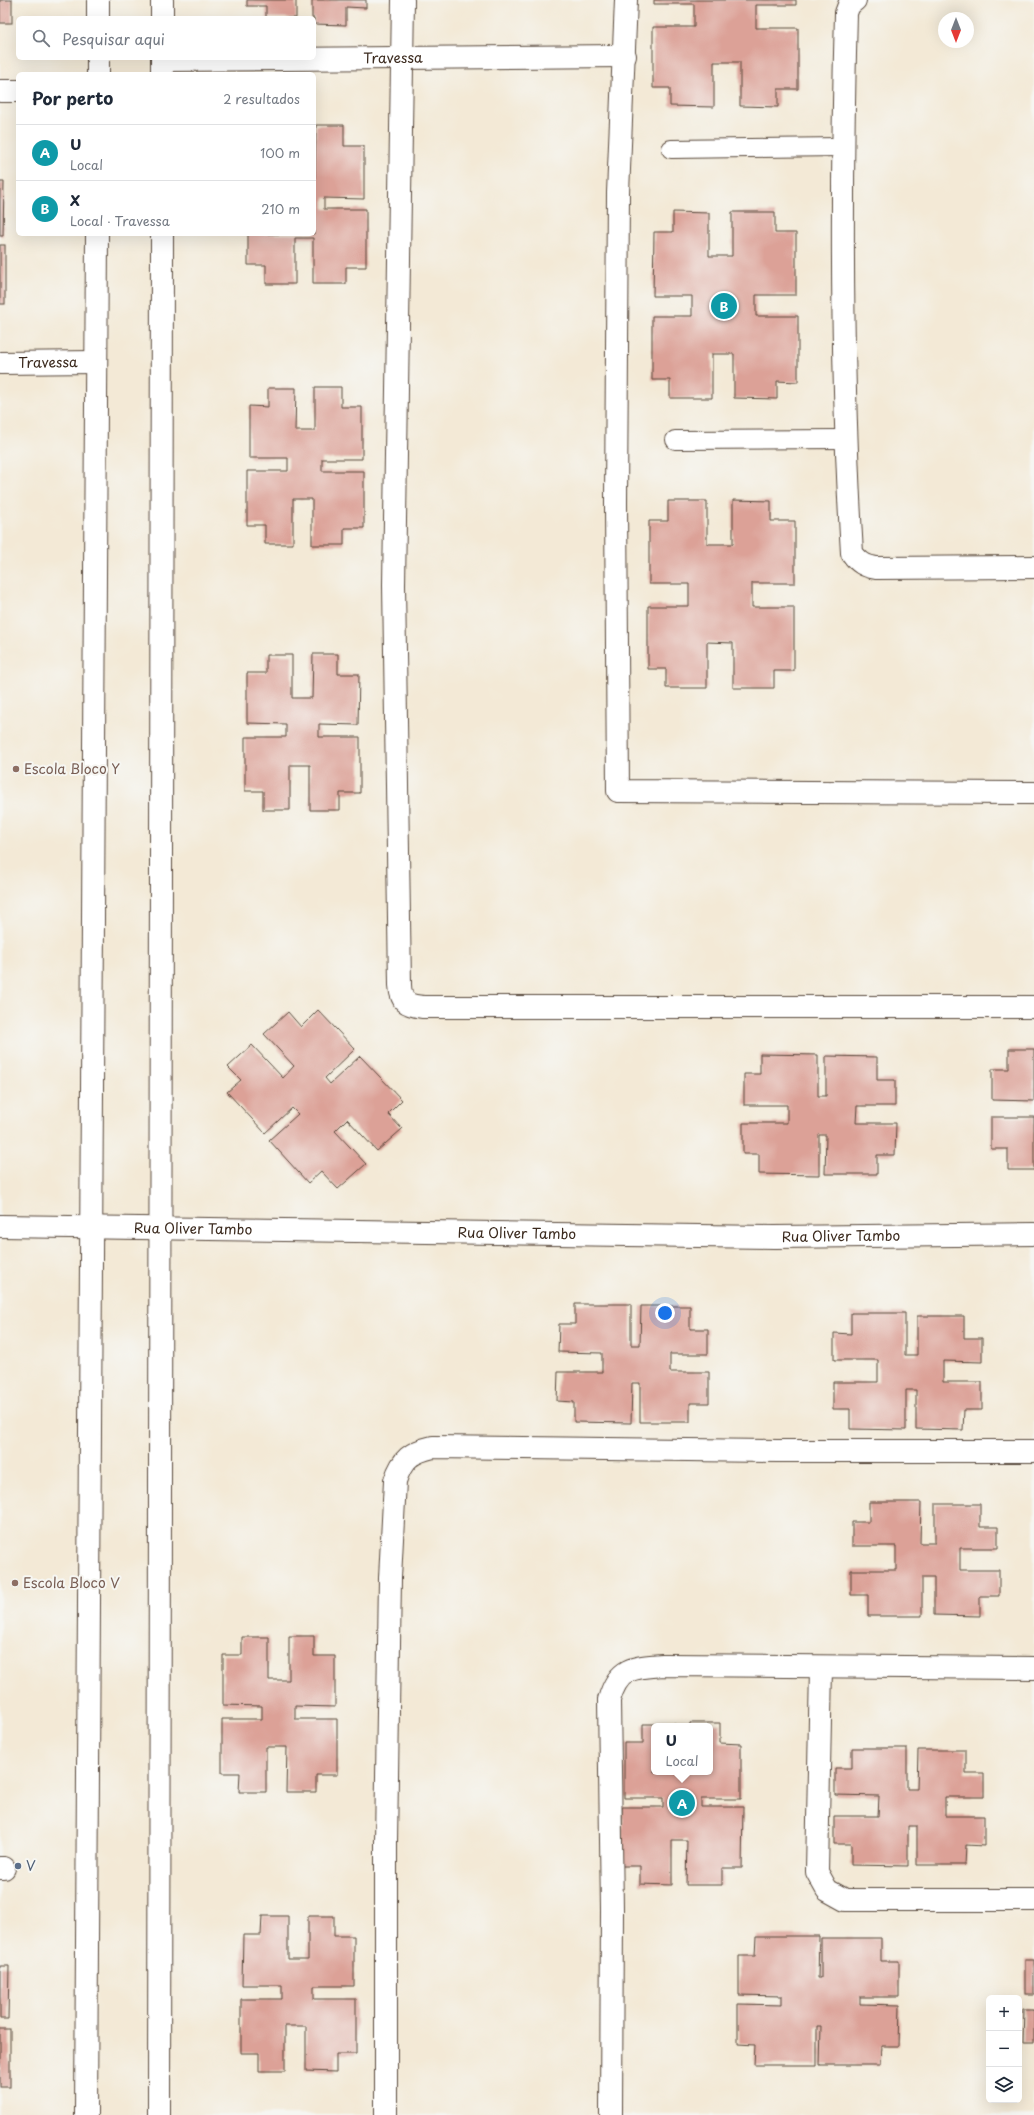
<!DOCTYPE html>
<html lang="pt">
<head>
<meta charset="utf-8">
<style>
	:root { --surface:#fff; --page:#f2f2f3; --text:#1f2937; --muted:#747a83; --line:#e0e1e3; --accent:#d93025 }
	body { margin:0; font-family:"Playpen Sans",sans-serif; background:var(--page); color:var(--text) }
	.controls { position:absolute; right:12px; bottom:12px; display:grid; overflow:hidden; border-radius:6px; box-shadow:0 4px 16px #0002 }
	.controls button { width:36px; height:36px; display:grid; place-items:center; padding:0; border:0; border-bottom:1px solid var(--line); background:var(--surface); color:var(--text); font:20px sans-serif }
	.compass { position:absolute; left:938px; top:12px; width:36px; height:36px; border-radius:50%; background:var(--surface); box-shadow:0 4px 16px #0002; rotate:180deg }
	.you { position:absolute; left:665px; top:1313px; width:14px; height:14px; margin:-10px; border:3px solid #fff; border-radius:50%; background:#1a73e8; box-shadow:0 0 0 6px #1a73e833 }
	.badge { display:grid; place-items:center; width:26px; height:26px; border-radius:50%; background:var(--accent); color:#fff; font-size:13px; font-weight:700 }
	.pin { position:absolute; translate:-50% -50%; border:2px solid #fff; box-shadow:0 1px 4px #0006 }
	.popup { position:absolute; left:651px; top:1723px; width:62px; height:52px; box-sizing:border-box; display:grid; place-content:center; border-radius:6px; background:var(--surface); filter:drop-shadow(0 1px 3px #0005); font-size:13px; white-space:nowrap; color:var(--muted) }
	.popup b { font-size:15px; color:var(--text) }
	.popup::after { content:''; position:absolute; left:50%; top:100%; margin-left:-8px; border:8px solid transparent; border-top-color:var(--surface) }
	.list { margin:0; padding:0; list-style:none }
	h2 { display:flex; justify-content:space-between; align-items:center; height:52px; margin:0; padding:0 16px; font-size:17px }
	h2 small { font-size:13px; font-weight:400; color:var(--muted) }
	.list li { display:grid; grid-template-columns:26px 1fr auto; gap:12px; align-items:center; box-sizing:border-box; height:56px; padding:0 16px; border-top:1px solid var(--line) }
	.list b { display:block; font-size:15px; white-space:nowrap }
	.list p { margin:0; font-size:13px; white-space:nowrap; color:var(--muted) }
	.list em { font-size:13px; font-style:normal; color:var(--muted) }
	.icon { flex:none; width:22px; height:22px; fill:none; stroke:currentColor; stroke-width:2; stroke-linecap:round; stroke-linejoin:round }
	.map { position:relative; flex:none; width:1034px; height:2115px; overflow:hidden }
	.search { position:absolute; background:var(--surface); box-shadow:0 4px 16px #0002; left:16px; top:16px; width:300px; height:44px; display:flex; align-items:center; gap:10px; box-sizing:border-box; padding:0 14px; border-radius:6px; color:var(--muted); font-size:15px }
	.panel { position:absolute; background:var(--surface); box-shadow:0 4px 16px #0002; left:16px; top:72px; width:300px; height:164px; border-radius:6px }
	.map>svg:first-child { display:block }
	.building { fill:#dca197 }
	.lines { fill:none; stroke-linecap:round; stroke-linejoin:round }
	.lane-casing { stroke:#57473a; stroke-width:20 }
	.street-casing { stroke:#57473a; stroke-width:24 }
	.secondary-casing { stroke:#57473a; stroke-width:24 }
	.lane { stroke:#fff; stroke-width:18 }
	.street { stroke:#fff; stroke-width:22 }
	.secondary { stroke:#fff; stroke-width:22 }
	.education-dot { fill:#8d6e63; stroke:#f6f6f2; stroke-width:1.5 }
	.service-dot { fill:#5c6f8a; stroke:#f6f6f2; stroke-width:1.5 }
	.labels { text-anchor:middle; stroke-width:4; stroke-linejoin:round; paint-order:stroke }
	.street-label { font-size:14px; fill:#3b2a1e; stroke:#f6f6f2 }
	.education-label { font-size:14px; fill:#785e54; stroke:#f6f6f2; text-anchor:start }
	.service-label { font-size:14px; fill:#4e5e75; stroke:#f6f6f2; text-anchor:start }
</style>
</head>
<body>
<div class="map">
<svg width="1034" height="2115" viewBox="0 0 1034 2115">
	<rect width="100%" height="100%" fill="#f6f6f2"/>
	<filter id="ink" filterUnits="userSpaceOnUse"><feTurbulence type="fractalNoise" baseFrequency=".025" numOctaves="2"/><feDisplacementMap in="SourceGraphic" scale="8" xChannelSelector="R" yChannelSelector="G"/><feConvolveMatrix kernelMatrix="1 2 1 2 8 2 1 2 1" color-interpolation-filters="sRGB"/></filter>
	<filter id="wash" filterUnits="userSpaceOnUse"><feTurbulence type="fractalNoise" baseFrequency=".012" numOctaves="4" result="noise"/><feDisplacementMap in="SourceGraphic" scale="16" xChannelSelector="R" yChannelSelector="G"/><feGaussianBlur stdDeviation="0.9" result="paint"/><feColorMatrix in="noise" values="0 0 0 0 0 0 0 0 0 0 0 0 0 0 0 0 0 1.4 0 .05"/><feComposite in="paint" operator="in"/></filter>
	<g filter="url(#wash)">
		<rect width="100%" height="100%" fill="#f3e9d6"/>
		<g id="blocks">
			<!-- building -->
			<g class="building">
				<rect x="0" y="0" width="12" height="23"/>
				<polygon points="247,0 296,0 296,18 266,18 266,6 247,6"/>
				<polygon points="312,0 366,0 366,8 346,7 346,25 314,24 314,18 312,18"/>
				<polygon points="654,0 796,0 796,5 756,5 756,28 798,28 798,89 778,89 778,107 740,106 740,62 714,62 714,107 670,106 670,88 653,88 653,27 694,27 694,4 654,4"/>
				<polygon points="316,125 344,125 344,146 364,146 364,199 324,198 324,209 366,209 366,267 346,267 346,284 313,284 313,238 295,238 295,284 266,284 266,265 248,265 248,234 314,234"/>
				<polygon points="0,182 4,182 3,236 0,236"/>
				<polygon points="673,212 709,213 709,256 732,256 732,212 775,212 775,233 796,233 796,295 756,295 756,316 798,316 798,382 777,381 777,399 734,398 734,354 712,354 712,398 670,398 670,380 652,380 652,316 692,316 692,296 653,296 654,232 673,232"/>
				<rect x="0" y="245" width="5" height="59"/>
				<polygon points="315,387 341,387 341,407 362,407 362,459 322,459 322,471 364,471 364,528 344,528 344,545 312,545 312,499 293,499 293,544 265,544 265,525 247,525 247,471 288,471 288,458 249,458 249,406 268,407 268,388 296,388 295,431 315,431"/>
				<polygon points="733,500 771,501 771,521 795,521 795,583 752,583 752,607 794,607 794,671 774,671 774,688 733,688 733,643 707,642 707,688 666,688 666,669 648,669 648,606 689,606 689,584 649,584 649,521 668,521 668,501 707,501 707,544 733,544"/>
				<polygon points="313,654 338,654 338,674 359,674 358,725 319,724 319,737 360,737 360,793 340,793 340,810 310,810 310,765 290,765 290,810 263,810 263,791 245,791 245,737 286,737 286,724 247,723 247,673 266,673 266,655 292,655 292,698 312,698"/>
				<polygon points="318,1010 355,1049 325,1078 330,1084 360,1056 402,1100 388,1114 402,1129 377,1151 347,1119 335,1131 366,1164 338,1189 321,1171 308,1183 269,1140 298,1114 292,1108 265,1133 227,1092 241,1080 228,1067 252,1045 283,1078 294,1066 264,1034 288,1012 301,1027"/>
				<polygon points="1009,1049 1034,1049 1034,1101 992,1100 992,1069 1009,1069"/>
				<polygon points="760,1054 818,1055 818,1096 826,1096 826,1056 877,1057 877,1080 895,1080 895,1106 857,1106 856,1123 896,1123 895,1155 877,1155 877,1174 825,1174 826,1135 819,1135 819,1175 759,1174 759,1154 743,1154 743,1123 787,1123 787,1105 744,1105 744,1074 760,1074"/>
				<polygon points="991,1117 1034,1117 1034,1170 1008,1170 1008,1149 991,1149"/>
				<polygon points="575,1304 631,1304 631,1345 640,1345 641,1306 690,1306 690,1329 708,1329 708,1354 670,1354 670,1372 709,1372 709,1403 690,1403 690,1422 640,1422 640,1383 632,1383 631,1423 574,1422 574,1402 557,1401 558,1372 602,1372 602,1353 558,1352 559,1324 575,1324"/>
				<polygon points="851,1313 905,1313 905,1355 917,1355 917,1316 964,1316 964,1338 982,1338 982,1362 943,1361 943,1382 982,1382 982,1410 964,1410 963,1430 916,1429 916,1390 906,1390 906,1430 850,1429 850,1409 833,1409 833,1382 878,1382 878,1360 834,1360 834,1333 851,1334"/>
				<polygon points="869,1502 921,1502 920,1543 935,1543 935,1504 980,1504 980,1527 998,1527 998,1548 960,1548 960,1570 999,1570 999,1596 980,1596 980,1616 934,1615 934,1577 922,1577 922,1616 868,1616 868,1595 851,1595 851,1570 896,1570 896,1546 852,1546 852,1522 869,1522"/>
				<polygon points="289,1636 314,1636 314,1656 335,1656 335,1707 295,1706 295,1719 337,1719 337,1775 316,1775 316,1792 286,1792 287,1747 266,1747 266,1792 239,1792 240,1773 222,1773 222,1719 262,1719 262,1706 223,1705 223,1655 242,1655 242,1637 269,1637 269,1680 289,1680"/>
				<polygon points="690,1723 720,1723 720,1743 741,1744 741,1799 701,1799 701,1807 743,1807 742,1868 722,1868 722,1885 686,1885 687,1840 672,1840 672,1885 640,1884 640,1866 622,1866 622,1807 663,1807 663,1798 624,1798 624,1743 643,1743 643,1724 675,1724 675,1726 654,1726 654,1772 710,1772 710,1726 690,1726"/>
				<polygon points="852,1748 907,1748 907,1789 917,1789 918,1750 966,1750 966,1773 984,1773 984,1797 945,1797 945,1816 984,1816 984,1846 966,1845 965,1865 917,1865 917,1826 908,1826 908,1866 851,1865 851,1844 834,1844 834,1816 878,1816 879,1796 835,1795 835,1768 852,1768"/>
				<polygon points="262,1916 288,1916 288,1959 308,1959 308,1916 334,1916 334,1936 354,1936 354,1986 314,1986 314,1999 356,1999 356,2054 336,2054 336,2072 306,2071 306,2026 285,2026 285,2071 259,2071 259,2053 241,2053 241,1999 282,1999 282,1985 242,1985 243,1935 261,1935"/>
				<polygon points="756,1936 819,1936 818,1978 821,1978 821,1938 881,1938 881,1961 899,1961 899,1997 860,1997 860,2004 900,2005 899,2046 881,2046 880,2065 820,2065 821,2026 817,2026 817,2065 754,2065 755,2045 738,2044 738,2004 782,2005 782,1996 739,1995 739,1956 755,1956"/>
				<rect x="1025" y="1960" width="9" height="34"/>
				<polygon points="0,1966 9,1966 8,2019 0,2019"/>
				<polygon points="1024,2009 1034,2009 1034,2043 1023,2043"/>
				<rect x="0" y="2029" width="10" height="58"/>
			</g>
		</g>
	</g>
	<g filter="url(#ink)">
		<use href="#blocks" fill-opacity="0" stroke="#57473a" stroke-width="1"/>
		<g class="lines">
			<!-- lane casing -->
			<g class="lane-casing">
				<g id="lane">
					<polyline points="671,149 842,147"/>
					<polyline points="675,440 845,439"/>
				</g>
			</g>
			<!-- street casing -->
			<g class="street-casing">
				<g id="street">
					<path d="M403,0l-9,585 6,400c1,17 6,20 23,22h611"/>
					<polyline points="626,0 618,193 616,503 618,791 1034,793"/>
					<path d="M855,0l-6,5 -3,8c-5,180 -5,360 6,540 7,10 13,13 24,15l158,-1"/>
					<path id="s1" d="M162,60l463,-4"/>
					<polyline points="0,91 18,91"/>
					<path id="s2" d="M0,363l96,-1"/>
					<path id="s3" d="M0,1226l775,11 259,-3"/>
					<polyline points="821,1667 817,1872 827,1890 845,1900 1034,1900"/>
					<polyline points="0,1868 4,1868"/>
					<path d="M386,2115v-272l4,-265 5,-97c7,-22 16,-29 38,-34l345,4h256"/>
					<path d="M611,2115l1,-205 -3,-210c9,-32 23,-33 54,-35l371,3"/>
				</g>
			</g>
			<!-- secondary casing -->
			<g class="secondary-casing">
				<g id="secondary">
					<polyline points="98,18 98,0"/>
					<polyline points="162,18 162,0"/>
					<polyline points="98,74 98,58"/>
					<polyline points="162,74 162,58"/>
					<polyline points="86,2115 97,234"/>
					<polyline points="159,2115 162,234"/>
				</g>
			</g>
			<!-- lane -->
			<use href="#lane" class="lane"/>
			<!-- street -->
			<use href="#street" class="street"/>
			<!-- secondary -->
			<use href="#secondary" class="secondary"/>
		</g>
	</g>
	<!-- markers -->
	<g class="education-dot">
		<circle cx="16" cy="769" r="4"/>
		<circle cx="15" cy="1583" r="4"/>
	</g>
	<circle class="service-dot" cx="18" cy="1866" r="4"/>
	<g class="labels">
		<!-- street labels -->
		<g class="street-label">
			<text dy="5" stroke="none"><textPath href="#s1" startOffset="231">Travessa</textPath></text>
			<text dy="5" stroke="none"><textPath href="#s2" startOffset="48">Travessa</textPath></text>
			<text dy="5" stroke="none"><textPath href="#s3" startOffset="193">Rua Oliver Tambo</textPath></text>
			<text dy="5" stroke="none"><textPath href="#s3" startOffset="517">Rua Oliver Tambo</textPath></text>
			<text dy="5" stroke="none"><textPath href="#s3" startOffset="841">Rua Oliver Tambo</textPath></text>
		</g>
		<!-- education labels -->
		<g class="education-label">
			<text x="24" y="774">Escola Bloco Y</text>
			<text x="23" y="1588">Escola Bloco V</text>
		</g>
		<!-- service labels -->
		<g class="service-label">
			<text x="26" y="1871">V</text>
		</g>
	</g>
</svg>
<div class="controls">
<button>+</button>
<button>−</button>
<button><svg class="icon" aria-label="layers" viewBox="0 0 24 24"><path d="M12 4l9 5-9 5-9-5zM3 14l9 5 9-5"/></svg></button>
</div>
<svg class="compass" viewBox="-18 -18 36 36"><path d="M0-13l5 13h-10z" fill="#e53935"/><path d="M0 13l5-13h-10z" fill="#747a83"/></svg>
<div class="you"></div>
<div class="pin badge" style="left:682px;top:1803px;background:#0f9aa8">A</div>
<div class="popup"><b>U</b>Local</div>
<div class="pin badge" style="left:724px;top:306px;background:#0f9aa8">B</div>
<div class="search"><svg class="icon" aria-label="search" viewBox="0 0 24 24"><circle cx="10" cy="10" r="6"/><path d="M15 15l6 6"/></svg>Pesquisar aqui</div>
<section class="panel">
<h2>Por perto<small>2 resultados</small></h2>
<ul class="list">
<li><span class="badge" style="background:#0f9aa8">A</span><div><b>U</b><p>Local</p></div><em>100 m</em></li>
<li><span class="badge" style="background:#0f9aa8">B</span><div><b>X</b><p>Local · Travessa</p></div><em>210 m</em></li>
</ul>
</section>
</div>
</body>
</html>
